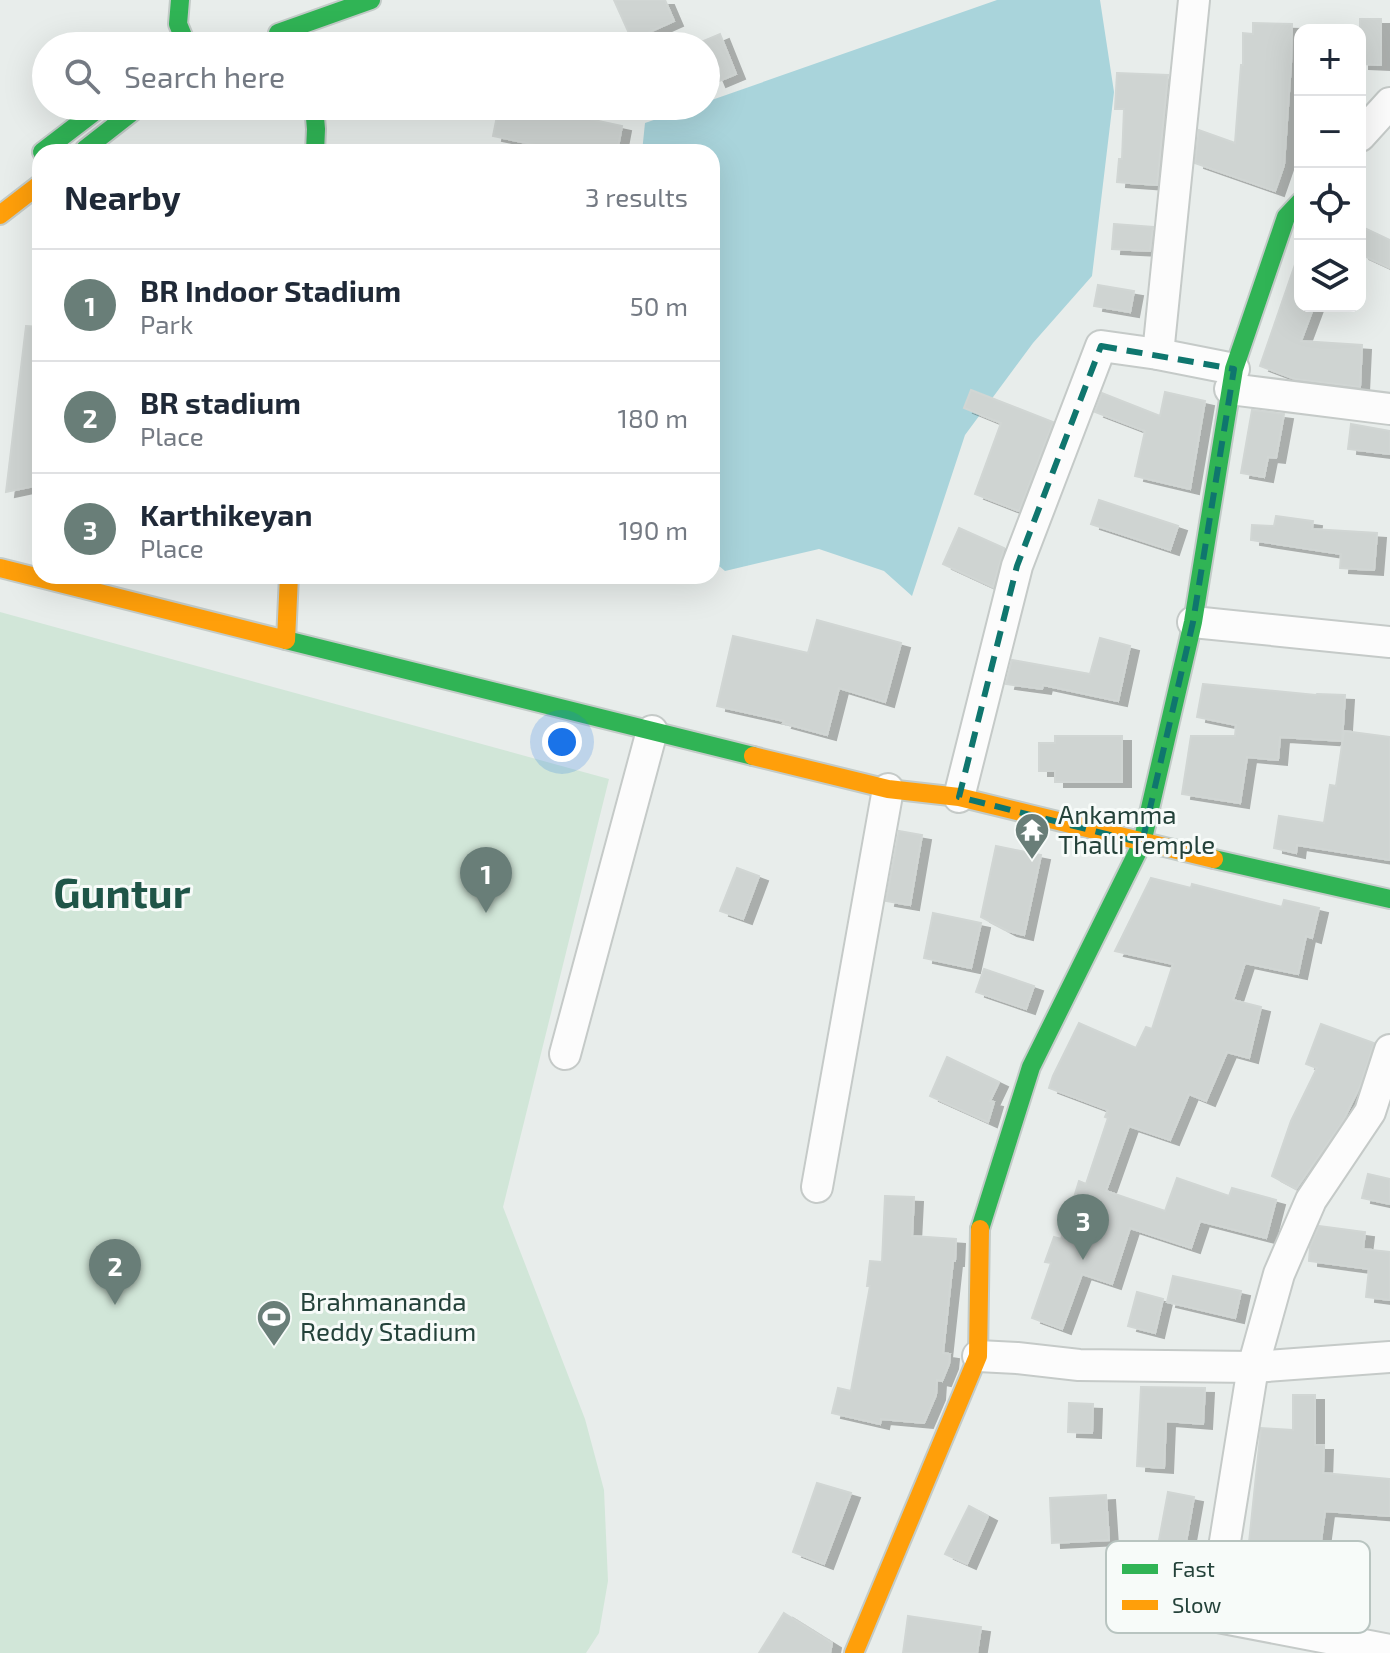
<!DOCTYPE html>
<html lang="en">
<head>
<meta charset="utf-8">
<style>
	:root { --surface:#fff; --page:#f2f2f3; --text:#1f2937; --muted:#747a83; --line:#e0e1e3; --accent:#697e78 }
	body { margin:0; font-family:"Exo 2",sans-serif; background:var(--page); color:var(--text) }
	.controls { position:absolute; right:24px; top:24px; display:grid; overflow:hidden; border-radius:16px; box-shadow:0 8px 32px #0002 }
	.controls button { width:72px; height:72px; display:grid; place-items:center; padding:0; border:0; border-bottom:2px solid var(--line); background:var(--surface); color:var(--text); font:40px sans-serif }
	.you { position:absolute; left:562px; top:742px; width:28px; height:28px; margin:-20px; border:6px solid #fff; border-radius:50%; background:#1a73e8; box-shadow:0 0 0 12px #1a73e833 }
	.badge { display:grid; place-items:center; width:52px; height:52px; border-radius:50%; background:var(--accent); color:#fff; font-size:26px; font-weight:700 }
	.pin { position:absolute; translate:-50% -66px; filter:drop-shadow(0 2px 4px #0008) }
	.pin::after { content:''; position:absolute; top:42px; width:28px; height:24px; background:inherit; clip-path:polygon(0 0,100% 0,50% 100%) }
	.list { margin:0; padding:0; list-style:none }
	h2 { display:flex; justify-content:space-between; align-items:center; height:104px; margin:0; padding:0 32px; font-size:34px }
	h2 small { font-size:26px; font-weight:400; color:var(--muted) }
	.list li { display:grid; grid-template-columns:52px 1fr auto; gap:24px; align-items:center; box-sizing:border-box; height:112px; padding:0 32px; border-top:2px solid var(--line) }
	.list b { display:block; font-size:30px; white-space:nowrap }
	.list p { margin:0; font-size:26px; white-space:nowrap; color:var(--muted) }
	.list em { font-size:26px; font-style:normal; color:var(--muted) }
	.icon { flex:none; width:44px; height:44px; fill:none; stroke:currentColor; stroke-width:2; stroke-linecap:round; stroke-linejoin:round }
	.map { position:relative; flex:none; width:1390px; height:1653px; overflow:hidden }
	.search { position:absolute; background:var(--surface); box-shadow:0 8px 32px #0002; left:32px; top:32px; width:688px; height:88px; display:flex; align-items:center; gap:20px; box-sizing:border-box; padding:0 28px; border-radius:44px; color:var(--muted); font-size:30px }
	.panel { position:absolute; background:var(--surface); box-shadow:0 8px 32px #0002; left:32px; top:144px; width:688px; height:440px; border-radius:24px }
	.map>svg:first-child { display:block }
	.green { fill:#d1e6d8 }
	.water { fill:#a9d4db }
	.building { fill:#cfd4d2; stroke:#d1d6d4; stroke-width:2; filter:url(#shadow) }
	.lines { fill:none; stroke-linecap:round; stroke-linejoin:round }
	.street-casing { stroke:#c5cac8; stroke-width:34 }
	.fast-casing { stroke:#c3cbc8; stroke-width:22 }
	.slow-casing { stroke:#c3cbc8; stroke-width:22 }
	.street { stroke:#fcfcfc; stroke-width:30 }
	.fast { stroke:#30b455; stroke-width:18 }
	.slow { stroke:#ff9f0a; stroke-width:18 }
	.marked { fill:none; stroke:#0f766e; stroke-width:6; stroke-dasharray:16 10; stroke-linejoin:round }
	.labels { text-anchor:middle; stroke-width:6; stroke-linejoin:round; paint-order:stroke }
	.poi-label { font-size:26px; fill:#24423a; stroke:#f7fbf9; text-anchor:start }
	.town-label { font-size:42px; font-weight:bold; fill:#1f5548; stroke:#f7fbf9 }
	.key { fill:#f7fbf9; stroke:#b8c4c0; stroke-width:2 }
	.key-label { font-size:22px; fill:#24423a }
</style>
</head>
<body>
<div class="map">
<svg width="1390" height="1653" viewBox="0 0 1390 1653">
	<defs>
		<filter id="shadow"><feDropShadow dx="9" dy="5" stdDeviation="0" flood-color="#0004"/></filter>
	</defs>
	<rect width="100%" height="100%" fill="#e8edeb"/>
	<!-- green -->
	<polygon class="green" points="0,612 609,779 503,1207 585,1419 604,1490 608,1581 599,1633 586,1653 0,1653"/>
	<!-- water -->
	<polygon class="water" points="997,0 1100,0 1114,92 1092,276 1033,343 965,435 912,596 884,571 819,549 725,571 712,560 712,152 642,152 645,123 694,106 706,106 706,102"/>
	<!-- building -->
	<g class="building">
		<polygon points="614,0 665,0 674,21 632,40"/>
		<polygon points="1360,19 1381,19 1381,65 1360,64"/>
		<polygon points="1253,23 1292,24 1291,64 1284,165 1275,191 1195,163 1199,130 1235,143 1241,65 1243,65 1243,33 1253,34"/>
		<polygon points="720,34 736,74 717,82 706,56 706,46 702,46 701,42"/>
		<polygon points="1117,73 1168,75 1157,185 1117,182 1119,159 1122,159 1124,109 1115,109"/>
		<polygon points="499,106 529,106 622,126 617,152 569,152 493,136"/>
		<polygon points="1114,224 1153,227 1150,251 1112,249"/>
		<polygon points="1360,226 1390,240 1390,268 1360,254"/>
		<polygon points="1300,250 1300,306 1314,306 1301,341 1362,345 1360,387 1295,379 1260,366"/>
		<polygon points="1098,285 1134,291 1130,312 1094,306"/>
		<polygon points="26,326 40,327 39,485 6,492"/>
		<polygon points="971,390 1053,422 1019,511 975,494 1001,423 964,408"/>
		<polygon points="1165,392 1205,401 1190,489 1135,476 1145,431 1095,412 1102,393 1160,416"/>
		<polygon points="1252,410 1284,414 1276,458 1268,457 1264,477 1241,473"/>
		<polygon points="1351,424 1390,431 1390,454 1348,449"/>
		<polygon points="1099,500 1178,526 1170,550 1091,524"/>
		<polygon points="1276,516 1313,521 1312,529 1377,533 1374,570 1340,568 1341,554 1251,540 1252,525 1274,526"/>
		<polygon points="959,528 1004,548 993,587 943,564"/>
		<polygon points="817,620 901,643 885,702 839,688 827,735 783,723 784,721 717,706 733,636 808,653"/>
		<polygon points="1100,638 1130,646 1118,701 1043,685 1042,689 1006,684 1012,660 1090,674"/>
		<polygon points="1203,684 1316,695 1317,694 1345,695 1342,741 1280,737 1278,760 1247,757 1240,803 1182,794 1191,736 1235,736 1236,725 1197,717"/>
		<polygon points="1344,731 1390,737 1390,860 1297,845 1296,853 1274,848 1279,816 1324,823 1330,785 1336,786"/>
		<polygon points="1055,736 1122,736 1122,782 1055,782 1055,771 1039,771 1039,743 1055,743"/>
		<polygon points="899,831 922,835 910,905 886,901"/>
		<polygon points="996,846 1041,855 1024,935 1008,931 981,917"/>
		<polygon points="737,868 759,876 743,919 720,911"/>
		<polygon points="1151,878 1191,888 1192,884 1282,907 1284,900 1319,908 1312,938 1306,936 1298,974 1245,963 1233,1000 1261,1007 1249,1058 1227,1052 1206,1101 1189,1094 1170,1140 1129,1126 1106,1191 1165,1211 1177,1178 1229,1196 1232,1188 1276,1200 1266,1238 1200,1221 1191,1248 1130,1228 1112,1284 1082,1274 1062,1329 1032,1318 1051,1263 1045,1262 1054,1237 1061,1239 1079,1181 1086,1184 1108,1118 1105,1117 1108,1110 1049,1088 1053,1076 1079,1023 1136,1048 1146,1027 1152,1029 1173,964 1115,951"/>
		<polygon points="933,913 981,923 971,968 924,958"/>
		<polygon points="984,969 1034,986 1026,1009 976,992"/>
		<polygon points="1321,1024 1374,1043 1360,1086 1343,1121 1296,1189 1272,1176 1291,1121 1317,1068 1306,1064"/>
		<polygon points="947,1057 999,1082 990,1101 994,1102 988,1122 930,1096"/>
		<polygon points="1368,1174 1390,1179 1390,1204 1362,1198"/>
		<polygon points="885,1196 914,1197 912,1236 956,1239 955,1261 953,1261 943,1353 950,1354 949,1364 942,1381 937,1380 936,1395 924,1423 881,1419 880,1424 832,1413 838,1388 851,1391 870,1286 867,1286 870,1261 882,1262"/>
		<polygon points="1319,1226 1365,1232 1363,1249 1390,1252 1390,1300 1366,1297 1369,1269 1309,1261 1310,1247"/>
		<polygon points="1173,1276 1241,1291 1235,1318 1167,1302"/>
		<polygon points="1137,1292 1163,1299 1155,1333 1128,1326"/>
		<polygon points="1141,1387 1205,1388 1203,1424 1166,1421 1164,1468 1137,1466"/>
		<polygon points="1293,1395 1315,1395 1315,1445 1324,1445 1323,1473 1390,1479 1390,1516 1325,1511 1321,1541 1318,1541 1308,1616 1234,1602 1242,1551 1248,1552 1261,1428 1293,1430"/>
		<polygon points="1069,1403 1093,1404 1092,1433 1068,1432"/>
		<polygon points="817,1483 851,1493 824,1564 793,1552"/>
		<polygon points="1168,1492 1194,1497 1176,1598 1149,1594"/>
		<polygon points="1106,1495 1109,1540 1052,1543 1050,1498"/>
		<polygon points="969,1506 988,1516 967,1564 945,1554"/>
		<polygon points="784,1613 832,1643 830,1653 759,1653"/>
		<polygon points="908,1616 981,1627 977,1653 903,1653"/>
	</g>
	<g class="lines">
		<!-- street casing -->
		<g class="street-casing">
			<g id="street">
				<polyline points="1360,136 1390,103"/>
				<polyline points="1158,354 1194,0"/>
				<polyline points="1230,389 1390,409"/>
				<polyline points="1193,622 1390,642"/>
				<polyline points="959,797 1017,566 1101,346 1158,354 1234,369"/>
				<polyline points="1390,1050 1370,1112 1311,1200 1279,1274 1253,1367 1213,1616 1390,1650"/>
				<polyline points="565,1054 652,731"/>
				<polyline points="817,1187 888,789"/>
				<polyline points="978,1356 1017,1358 1079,1365 1253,1367 1390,1357"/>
			</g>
		</g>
		<!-- fast casing -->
		<g class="fast-casing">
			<g id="fast">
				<polyline points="180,0 178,24 187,46"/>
				<polyline points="278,33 371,0"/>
				<polyline points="314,106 316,129 315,152"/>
				<polyline points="85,149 140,106"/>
				<polyline points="42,152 102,106"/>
				<polyline points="286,640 753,756"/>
				<polyline points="1214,859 1390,899"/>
				<polyline points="980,1229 1031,1067 1142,843 1193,622 1234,369 1286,217 1300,202"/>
			</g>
		</g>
		<!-- slow casing -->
		<g class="slow-casing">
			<g id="slow">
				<polyline points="0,215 40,184"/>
				<polyline points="0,568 286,640 289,576"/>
				<polyline points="753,756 888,789 959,797 1214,859"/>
				<polyline points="854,1653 978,1356 980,1229"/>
			</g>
		</g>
		<!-- street -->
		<use href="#street" class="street"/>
		<!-- fast -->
		<use href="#fast" class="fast"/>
		<!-- slow -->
		<use href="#slow" class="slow"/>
	</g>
	<!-- marked area -->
	<path class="marked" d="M1101,346l133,23 -41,253 -51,221 -183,-46 58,-231z"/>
	<!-- icons -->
	<defs>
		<g id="temple-pin" transform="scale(1.8)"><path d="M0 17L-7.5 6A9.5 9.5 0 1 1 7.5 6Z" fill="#697e78" stroke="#f7fbf9"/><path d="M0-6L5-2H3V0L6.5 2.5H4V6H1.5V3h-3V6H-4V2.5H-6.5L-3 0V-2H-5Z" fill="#fff"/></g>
		<g id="stadium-pin" transform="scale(1.8)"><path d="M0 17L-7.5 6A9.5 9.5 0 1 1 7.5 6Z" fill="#697e78" stroke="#f7fbf9"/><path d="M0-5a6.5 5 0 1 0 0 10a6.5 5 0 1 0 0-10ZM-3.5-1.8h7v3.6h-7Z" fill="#fff"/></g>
	</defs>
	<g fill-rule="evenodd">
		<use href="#temple-pin" x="1032" y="830"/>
		<use href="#stadium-pin" x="274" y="1317"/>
	</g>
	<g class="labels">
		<!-- poi labels -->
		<g class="poi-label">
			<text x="1058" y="824">Ankamma<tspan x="1058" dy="30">Thalli Temple</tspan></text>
			<text x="300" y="1311">Brahmananda<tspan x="300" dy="30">Reddy Stadium</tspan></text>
		</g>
		<!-- town labels -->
		<g class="town-label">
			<text x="122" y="908">Guntur</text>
		</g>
	</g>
	<!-- legend -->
	<rect x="1106" y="1541" width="264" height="92" rx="12" class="key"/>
	<rect x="1122" y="1564" width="36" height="10" fill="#30b455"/>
	<rect x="1122" y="1600" width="36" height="10" fill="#ff9f0a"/>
	<g class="key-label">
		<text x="1172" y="1577">Fast</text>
		<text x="1172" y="1613">Slow</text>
	</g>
</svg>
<div class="controls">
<button>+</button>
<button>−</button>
<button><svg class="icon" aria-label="locate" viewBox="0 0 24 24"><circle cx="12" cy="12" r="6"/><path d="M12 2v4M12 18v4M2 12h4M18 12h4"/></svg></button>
<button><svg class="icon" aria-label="layers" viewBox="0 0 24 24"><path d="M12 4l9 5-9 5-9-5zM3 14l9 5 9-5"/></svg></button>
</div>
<div class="you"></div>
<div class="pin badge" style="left:486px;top:913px">1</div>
<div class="pin badge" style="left:115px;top:1305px">2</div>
<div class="pin badge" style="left:1083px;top:1260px">3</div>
<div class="search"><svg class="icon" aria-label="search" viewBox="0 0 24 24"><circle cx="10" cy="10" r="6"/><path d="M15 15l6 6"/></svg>Search here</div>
<section class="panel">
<h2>Nearby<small>3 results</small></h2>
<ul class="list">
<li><span class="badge">1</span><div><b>BR Indoor Stadium</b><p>Park</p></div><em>50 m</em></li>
<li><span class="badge">2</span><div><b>BR stadium</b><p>Place</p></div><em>180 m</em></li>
<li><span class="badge">3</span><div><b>Karthikeyan</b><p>Place</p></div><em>190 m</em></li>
</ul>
</section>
</div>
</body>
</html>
